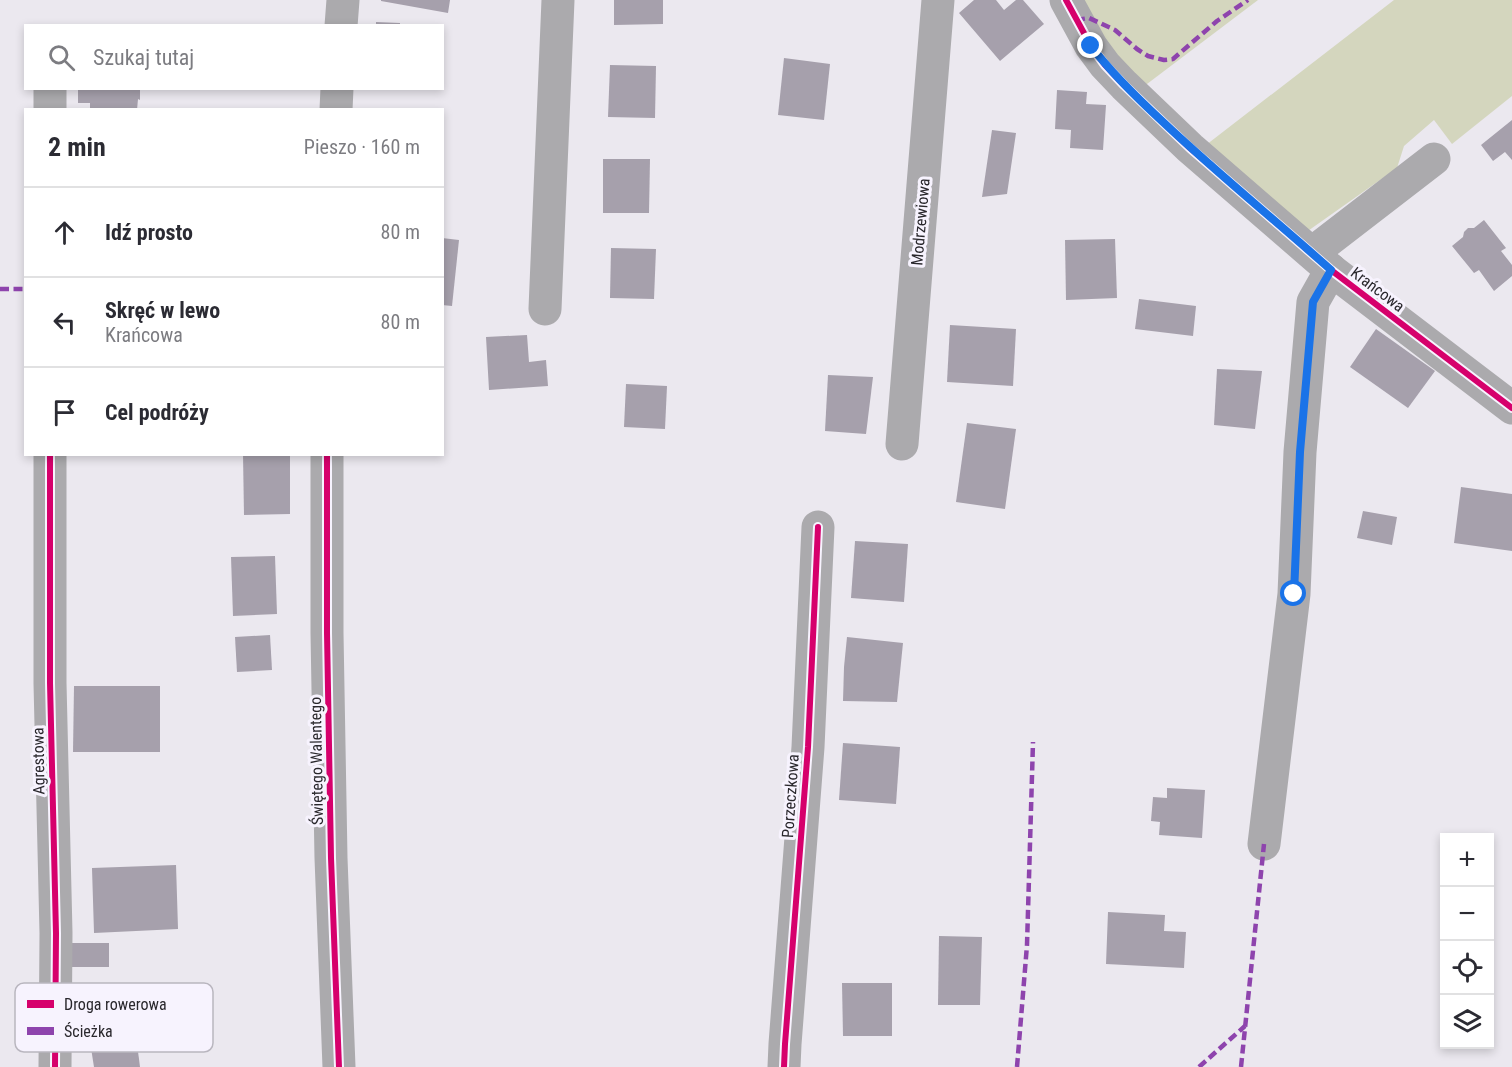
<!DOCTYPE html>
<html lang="pl">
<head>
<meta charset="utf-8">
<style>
	:root { --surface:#fff; --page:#f7f7f7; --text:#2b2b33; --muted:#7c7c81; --line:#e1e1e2 }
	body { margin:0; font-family:"Roboto Condensed",sans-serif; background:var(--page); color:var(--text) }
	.controls { position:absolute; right:18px; bottom:18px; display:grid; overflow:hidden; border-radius:0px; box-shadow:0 3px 9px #0003 }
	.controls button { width:54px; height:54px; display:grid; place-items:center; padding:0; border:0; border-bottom:2px solid var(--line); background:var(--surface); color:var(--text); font:30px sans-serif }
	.stop { position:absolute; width:18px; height:18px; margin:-14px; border:4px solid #1a73e8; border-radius:50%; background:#fff }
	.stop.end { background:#1a73e8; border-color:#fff; box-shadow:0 2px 6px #0008 }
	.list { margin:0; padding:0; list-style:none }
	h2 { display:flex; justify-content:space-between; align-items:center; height:78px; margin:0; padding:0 24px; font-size:26px }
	h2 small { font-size:20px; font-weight:400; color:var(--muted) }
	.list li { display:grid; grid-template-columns:39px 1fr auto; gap:18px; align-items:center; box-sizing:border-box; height:90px; padding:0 24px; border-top:2px solid var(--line) }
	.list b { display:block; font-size:22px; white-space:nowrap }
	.list p { margin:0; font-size:20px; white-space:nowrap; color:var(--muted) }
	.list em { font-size:20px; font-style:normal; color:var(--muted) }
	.icon { flex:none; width:33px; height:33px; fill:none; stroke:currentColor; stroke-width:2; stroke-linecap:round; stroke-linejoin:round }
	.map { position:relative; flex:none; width:1512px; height:1067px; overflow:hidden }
	.search { position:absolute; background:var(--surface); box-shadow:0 3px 9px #0003; left:24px; top:24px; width:420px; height:66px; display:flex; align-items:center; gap:15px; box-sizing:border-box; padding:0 21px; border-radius:0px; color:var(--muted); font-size:22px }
	.panel { position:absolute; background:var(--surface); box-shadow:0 3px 9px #0003; left:24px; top:108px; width:420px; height:348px; border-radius:0px }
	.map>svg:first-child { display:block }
	.green { fill:#d4d6be }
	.building { fill:#a6a0ac }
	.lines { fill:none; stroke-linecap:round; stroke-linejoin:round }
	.minor { stroke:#abaaad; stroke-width:33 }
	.quiet { stroke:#8e44ad; stroke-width:4.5; stroke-dasharray:9 4.5; stroke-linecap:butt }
	.cycleway-casing { stroke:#f7f3fe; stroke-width:10 }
	.cycleway { stroke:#d6006c; stroke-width:6 }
	.route { stroke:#1a73e8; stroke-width:8 }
	.labels { text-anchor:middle; stroke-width:6; stroke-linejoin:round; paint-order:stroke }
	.street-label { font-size:16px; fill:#29272c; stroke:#f7f3fe }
	.key { fill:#f7f3fe; stroke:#b9b6bf; stroke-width:1.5 }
	.key-label { font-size:16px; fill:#29272c }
</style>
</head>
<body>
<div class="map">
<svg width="1512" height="1067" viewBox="0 0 1512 1067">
	<rect width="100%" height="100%" fill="#ebe8ef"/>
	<!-- green -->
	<g class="green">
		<polygon points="1080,0 1258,0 1143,87 1121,65"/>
		<polygon points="1394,0 1512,0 1512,96 1452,144 1434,120 1404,146 1397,168 1305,233 1206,145"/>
	</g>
	<!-- building -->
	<g class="building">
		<polygon points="381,0 450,0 448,13 381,1"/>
		<polygon points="614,0 663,0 663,24 614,25"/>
		<polygon points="974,0 996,0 1004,10 1016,0 1023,0 1044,24 1000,61 959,13"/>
		<polygon points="376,22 400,23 400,26 376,26"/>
		<polygon points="784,58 830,64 824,120 778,115"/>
		<polygon points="610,65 656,66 655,118 608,117"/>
		<polygon points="78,88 140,88 140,100 138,99 137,110 90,110 90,103 78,103"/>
		<polygon points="1057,90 1087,92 1086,104 1106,105 1103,150 1070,148 1071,130 1055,129"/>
		<polygon points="1512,120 1512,160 1505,152 1493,161 1481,145"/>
		<polygon points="992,130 1016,133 1007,194 982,197"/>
		<polygon points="603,159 650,159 649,213 603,213"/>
		<polygon points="1484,220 1506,248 1501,251 1512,265 1512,276 1494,291 1479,270 1474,273 1452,246 1463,237 1464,232 1468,228 1474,228"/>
		<polygon points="442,238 459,240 452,306 442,305"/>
		<polygon points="1115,239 1117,298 1066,300 1065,240"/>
		<polygon points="611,248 656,249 654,299 610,298"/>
		<polygon points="1139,299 1196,306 1193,336 1135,329"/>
		<polygon points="950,325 1016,329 1013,386 947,382"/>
		<polygon points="1376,329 1435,371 1408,408 1350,367"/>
		<polygon points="527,335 529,362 546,360 548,386 489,390 486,337"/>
		<polygon points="1217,369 1262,371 1255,429 1214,425"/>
		<polygon points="828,375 873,377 866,434 825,431"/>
		<polygon points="626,384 667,386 665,429 624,427"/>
		<polygon points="967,423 1016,429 1005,509 956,502"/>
		<polygon points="243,454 290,454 290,514 244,515"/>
		<polygon points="1461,487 1512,494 1512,551 1454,543"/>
		<polygon points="1363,511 1397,517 1392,545 1357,538"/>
		<polygon points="855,541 908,544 904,602 851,598"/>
		<polygon points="275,556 277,614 233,616 231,557"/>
		<polygon points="270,635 272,670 237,672 235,637"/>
		<polygon points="847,637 903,643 897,702 843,701 844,667"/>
		<polygon points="74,686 160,686 160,752 73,752"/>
		<polygon points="843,743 900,747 896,804 839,800"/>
		<polygon points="1167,788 1205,790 1202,838 1159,835 1160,822 1151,821 1153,797 1167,798"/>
		<polygon points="176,865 178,929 94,933 92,868"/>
		<polygon points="1108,912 1165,915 1164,931 1186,932 1184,968 1106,964"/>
		<polygon points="939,936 982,937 980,1005 938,1005"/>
		<rect x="71" y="943" width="38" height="24"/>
		<polygon points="842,983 892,983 892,1036 843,1036"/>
		<polygon points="133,1012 140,1067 94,1067 86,1016"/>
	</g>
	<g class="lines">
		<!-- minor -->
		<g class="minor">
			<polyline points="1066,0 1091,46 1105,65 1124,85 1190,148 1331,270 1512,408"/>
			<polyline points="341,26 343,0"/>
			<polyline points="50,110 50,88"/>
			<polyline points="336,110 337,88"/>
			<polyline points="1312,253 1434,159"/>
			<polyline points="545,309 558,0"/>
			<polyline points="902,444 938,0"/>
			<polyline points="50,454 50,683 56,933 55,1067"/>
			<polyline points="327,454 327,633 331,858 339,1067"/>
			<polyline points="1264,844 1294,594 1300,452 1313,302 1331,270"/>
			<polyline points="784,1067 785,1044 808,747 818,527"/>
		</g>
		<!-- quiet -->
		<g class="quiet">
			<polyline points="1076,20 1089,18 1115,30 1137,49 1148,56 1164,60 1173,59 1217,21 1248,0"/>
			<polyline points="0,289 26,289"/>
			<polyline points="1017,1067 1027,945 1033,742"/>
			<polyline points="1199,1067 1245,1026"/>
			<polyline points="1241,1067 1264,844"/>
		</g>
		<!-- cycleway casing -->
		<g class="cycleway-casing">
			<g id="cycleway">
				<polyline points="1066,0 1091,46 1105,65 1124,85 1190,148 1331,270 1512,408"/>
				<polyline points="50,454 50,683 56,933 55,1067"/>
				<polyline points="327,454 327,633 331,858 339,1067"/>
				<polyline points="784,1067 785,1044 808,747 818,527"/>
			</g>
		</g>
		<!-- cycleway -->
		<use href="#cycleway" class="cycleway"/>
	</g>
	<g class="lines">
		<!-- route -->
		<path class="route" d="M1091,46c21,28 46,52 72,76 54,51 112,98 168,148l-18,32 -13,150 -6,142"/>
	</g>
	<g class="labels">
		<!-- street labels -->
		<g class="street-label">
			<text transform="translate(920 222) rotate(-85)" y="6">Modrzewiowa</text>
			<text transform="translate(1378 289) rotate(37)" y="6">Krańcowa</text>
			<text transform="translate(38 761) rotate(-91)" y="6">Agrestowa</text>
			<text transform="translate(316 761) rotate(-91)" y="6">Świętego Walentego</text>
			<text transform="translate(790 796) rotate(-86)" y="6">Porzeczkowa</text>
		</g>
	</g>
	<!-- legend -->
	<rect x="15" y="983" width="198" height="69" rx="9" class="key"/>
	<rect x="27" y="1000" width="27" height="8" fill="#d6006c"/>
	<rect x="27" y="1027" width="27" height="8" fill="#8e44ad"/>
	<g class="key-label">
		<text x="64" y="1010">Droga rowerowa</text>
		<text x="64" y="1037">Ścieżka</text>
	</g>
</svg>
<div class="controls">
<button>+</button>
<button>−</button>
<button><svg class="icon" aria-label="locate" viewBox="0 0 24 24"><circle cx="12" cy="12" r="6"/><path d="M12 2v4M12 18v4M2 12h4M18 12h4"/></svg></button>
<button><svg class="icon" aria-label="layers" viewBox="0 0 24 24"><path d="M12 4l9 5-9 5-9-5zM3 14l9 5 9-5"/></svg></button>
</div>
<div class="stop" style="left:1294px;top:594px"></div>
<div class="stop end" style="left:1091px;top:46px"></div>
<div class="search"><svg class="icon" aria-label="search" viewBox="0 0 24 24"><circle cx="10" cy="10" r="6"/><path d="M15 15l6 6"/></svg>Szukaj tutaj</div>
<section class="panel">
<h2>2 min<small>Pieszo · 160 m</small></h2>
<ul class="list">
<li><svg class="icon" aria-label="ahead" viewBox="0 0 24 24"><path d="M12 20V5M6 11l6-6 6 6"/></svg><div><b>Idź prosto</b></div><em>80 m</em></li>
<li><svg class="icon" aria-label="left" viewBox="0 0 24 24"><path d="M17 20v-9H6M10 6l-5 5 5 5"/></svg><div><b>Skręć w lewo</b><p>Krańcowa</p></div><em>80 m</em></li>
<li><svg class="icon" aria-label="arrive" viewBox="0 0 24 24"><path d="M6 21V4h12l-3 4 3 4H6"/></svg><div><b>Cel podróży</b></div></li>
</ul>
</section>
</div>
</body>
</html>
